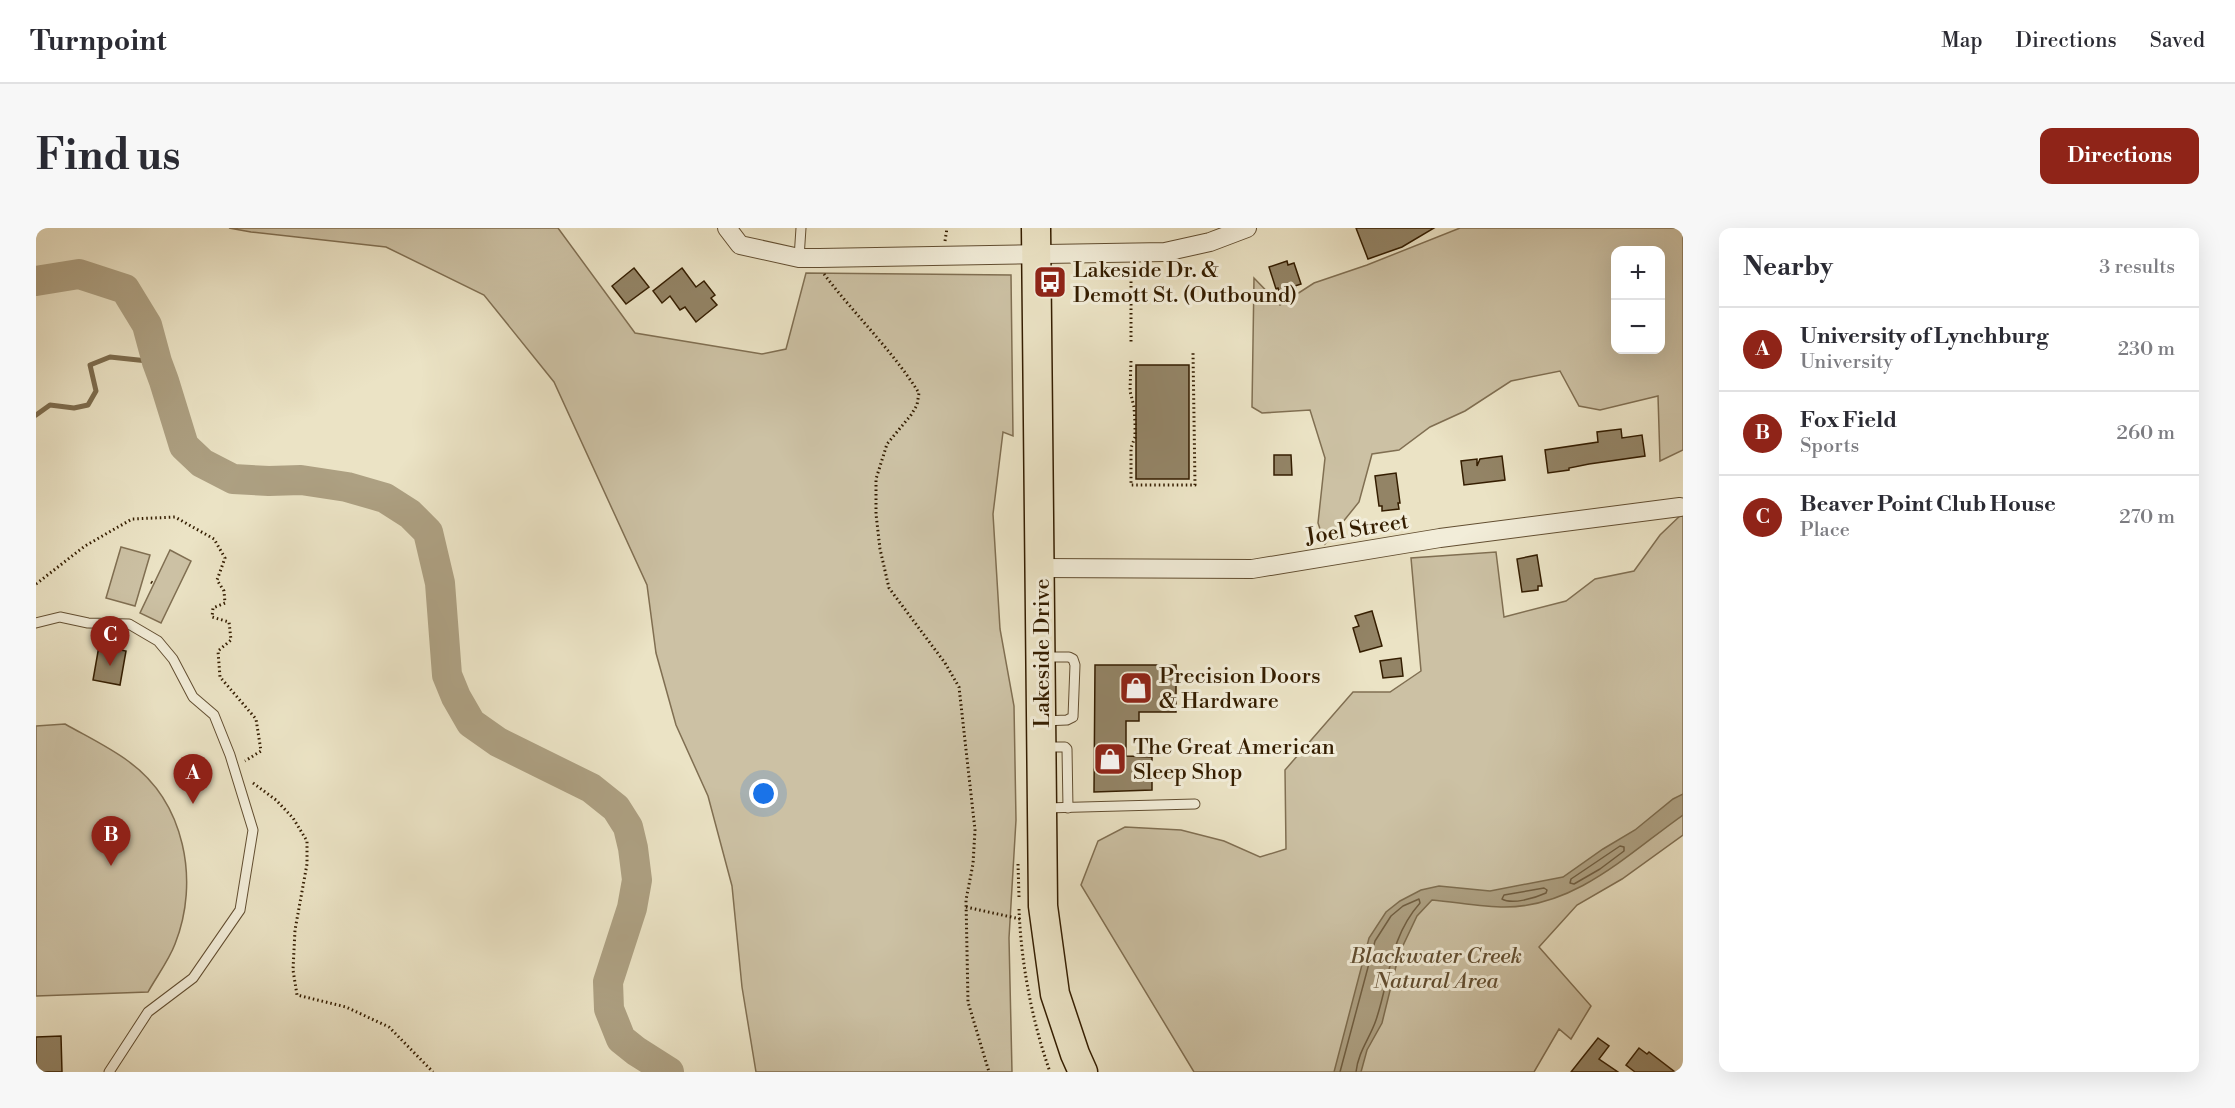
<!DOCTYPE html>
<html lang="en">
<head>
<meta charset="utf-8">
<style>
	:root { --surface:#fff; --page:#f7f7f7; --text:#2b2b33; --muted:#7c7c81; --line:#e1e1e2; --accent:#8f2418 }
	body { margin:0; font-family:"Libre Bodoni",serif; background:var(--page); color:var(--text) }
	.controls { position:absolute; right:18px; top:18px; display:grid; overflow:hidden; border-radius:12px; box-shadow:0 6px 24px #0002 }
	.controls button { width:54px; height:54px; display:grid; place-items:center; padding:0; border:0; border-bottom:2px solid var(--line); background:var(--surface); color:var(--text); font:30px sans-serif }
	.you { position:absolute; left:728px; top:566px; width:21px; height:21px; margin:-15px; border:4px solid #fff; border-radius:50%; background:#1a73e8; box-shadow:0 0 0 9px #1a73e833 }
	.badge { display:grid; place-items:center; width:39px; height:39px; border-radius:50%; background:var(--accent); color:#fff; font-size:20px; font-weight:700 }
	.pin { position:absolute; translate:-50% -50px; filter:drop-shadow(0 2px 3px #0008) }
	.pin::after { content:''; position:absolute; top:32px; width:21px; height:18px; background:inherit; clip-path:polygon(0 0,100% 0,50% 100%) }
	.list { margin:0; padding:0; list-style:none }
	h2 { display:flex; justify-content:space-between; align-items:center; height:78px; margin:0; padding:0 24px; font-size:26px }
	h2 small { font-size:20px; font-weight:400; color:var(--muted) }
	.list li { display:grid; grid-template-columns:39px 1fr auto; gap:18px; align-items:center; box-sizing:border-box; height:84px; padding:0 24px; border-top:2px solid var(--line) }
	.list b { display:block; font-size:22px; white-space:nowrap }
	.list p { margin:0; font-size:20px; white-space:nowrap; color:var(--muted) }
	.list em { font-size:20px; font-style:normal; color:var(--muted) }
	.map { position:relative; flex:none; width:1647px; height:844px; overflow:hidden; border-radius:12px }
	header { display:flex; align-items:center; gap:36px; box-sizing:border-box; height:84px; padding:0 30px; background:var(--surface); border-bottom:2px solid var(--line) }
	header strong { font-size:28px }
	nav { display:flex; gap:33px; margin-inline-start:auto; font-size:21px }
	.intro { display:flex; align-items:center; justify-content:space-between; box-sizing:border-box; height:144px; padding:0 36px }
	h1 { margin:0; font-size:42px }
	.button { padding:15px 27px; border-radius:12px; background:var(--accent); color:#fff; font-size:21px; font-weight:700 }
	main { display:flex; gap:36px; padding:0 36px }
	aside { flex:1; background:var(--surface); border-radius:12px; box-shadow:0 6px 24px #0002 }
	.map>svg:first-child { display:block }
	.green { fill:#ccc1a4; stroke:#806f52; stroke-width:1.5; fill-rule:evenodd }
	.water { fill:#ada082; stroke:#7d6c4e; stroke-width:1.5 }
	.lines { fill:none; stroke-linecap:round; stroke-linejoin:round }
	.shore { stroke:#705e41; stroke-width:1.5 }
	.stream { stroke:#7d6c4e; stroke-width:5 }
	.river { stroke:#ada082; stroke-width:30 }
	.building { fill:#938466; stroke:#341d00; stroke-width:1.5 }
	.service-casing { stroke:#624e31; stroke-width:11 }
	.minor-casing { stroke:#624e31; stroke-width:20 }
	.primary-casing { stroke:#341d00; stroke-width:31 }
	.path { stroke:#341d00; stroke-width:3; stroke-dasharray:1.5 3; stroke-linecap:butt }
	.service { stroke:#f2edd9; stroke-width:9 }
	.minor { stroke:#f2edd9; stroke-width:18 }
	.primary { stroke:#ebe3c5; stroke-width:28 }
	.labels { text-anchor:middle; stroke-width:6; stroke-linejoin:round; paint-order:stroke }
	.poi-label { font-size:22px; fill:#341d00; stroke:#f2edd9; text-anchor:start }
	.street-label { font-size:22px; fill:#341d00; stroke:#f2edd9 }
	.park-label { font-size:22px; font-style:italic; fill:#624e31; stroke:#f2edd9 }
</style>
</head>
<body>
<header>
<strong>Turnpoint</strong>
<nav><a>Map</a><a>Directions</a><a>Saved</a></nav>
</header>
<div class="intro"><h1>Find us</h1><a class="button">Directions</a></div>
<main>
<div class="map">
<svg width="1647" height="844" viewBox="0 0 1647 844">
	<rect width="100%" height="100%" fill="#ebe3c5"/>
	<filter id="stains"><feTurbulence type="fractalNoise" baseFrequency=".00333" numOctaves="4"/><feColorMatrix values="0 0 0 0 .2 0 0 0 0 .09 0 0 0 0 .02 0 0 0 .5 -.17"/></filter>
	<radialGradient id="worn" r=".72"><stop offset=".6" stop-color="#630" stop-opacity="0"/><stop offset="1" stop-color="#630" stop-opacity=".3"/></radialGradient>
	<!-- green -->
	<g class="green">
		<polygon points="193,0 522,0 599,105 726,126 750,121 770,45 975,47 977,208 967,204 957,286 964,401 978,478 980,592 973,710 976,844 720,844 706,759 696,658 672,568 640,497 620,425 611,357 518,154 448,67 350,19 215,4"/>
		<path d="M1424,0h223v222l-23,11 -2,-65 -58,14 -21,-4 -19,-35 -49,10 -46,30 -35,16 -31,23 -27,4 -13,48 -34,42 -7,-21 7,-65 -15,-48 -48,3 -10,-6 2,-129 26,27 34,-22 53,-18zM1580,22h44v100h-44z"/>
		<polygon points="1647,285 1647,607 1586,651 1541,677 1503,719 1555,778 1535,811 1523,801 1498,844 1158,844 1045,657 1062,613 1089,599 1145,602 1188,613 1224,629 1250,621 1249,542 1317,464 1354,464 1385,443 1375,330 1460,324 1468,389 1530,373 1559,351 1598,343 1624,307"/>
		<polygon points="85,319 114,327 99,378 70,370"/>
		<polygon points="134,322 155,333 125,395 104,385"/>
		<path d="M29,496c21,12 44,23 63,37 57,41 72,120 47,183 -6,16 -18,32 -27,48l-112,4v-270z"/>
	</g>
	<!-- water -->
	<path class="water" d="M1647,566v21c-54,38 -107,92 -178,92 -24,0 -49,-5 -73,-7l-15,16 -18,38 -17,69 -15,27 -6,22h-27l35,-134 17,-26 14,-11 21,-11 18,-4 51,5 73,-14 40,-28 32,-19 38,-31z"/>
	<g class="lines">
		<!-- shore -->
		<g class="shore">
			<polygon points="1584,618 1588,619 1588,623 1564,641 1538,656 1534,655 1535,651"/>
			<path d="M1508,660l3,2 -1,3c-11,5 -34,12 -44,6l2,-4z"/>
			<path d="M1304,844l35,-131 16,-25 12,-10 16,-7 1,4c-31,35 -30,76 -44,117 -6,18 -18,32 -20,52"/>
		</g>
		<!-- stream -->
		<polyline class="stream" points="0,187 14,177 38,180 52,177 60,163 54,137 74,129 121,134"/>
		<!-- river -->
		<polyline class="river" points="0,53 43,46 89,61 111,97 121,134 128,153 148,218 166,235 197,251 233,253 265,252 311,259 349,270 374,286 392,304 404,355 411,447 420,469 435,495 462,514 555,560 580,580 592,599 597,620 601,652 596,680 572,754 573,781 585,811 600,823 633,844"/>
	</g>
	<!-- building -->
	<g class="building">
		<polygon points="1320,0 1398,0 1366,19 1332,31"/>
		<polygon points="1251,33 1252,37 1258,35 1265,56 1259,58 1260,61 1244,66 1242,60 1240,61 1233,39"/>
		<polygon points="598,40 613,59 590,76 576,58"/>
		<polygon points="646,40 660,59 668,53 679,67 675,70 681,77 660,94 649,79 644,82 634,68 626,75 617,63"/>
		<rect x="1100" y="137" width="53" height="114"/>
		<polygon points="1585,201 1586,210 1606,207 1609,228 1553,236 1533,240 1533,242 1512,245 1509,222 1562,214 1561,204"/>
		<polygon points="1238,227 1255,227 1256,247 1238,247"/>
		<polygon points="1466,228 1469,252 1428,257 1425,233 1441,231 1441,238 1444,231"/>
		<polygon points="1360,245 1364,275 1362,275 1363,281 1346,283 1346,278 1343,278 1339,248"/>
		<polygon points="1501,327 1506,358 1502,358 1502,362 1486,364 1481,331"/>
		<polygon points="1336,383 1346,418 1324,424 1317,400 1323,398 1319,388"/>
		<polygon points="63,418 90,423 84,457 57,452"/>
		<polygon points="1365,430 1367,448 1347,450 1344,433"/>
		<polygon points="1059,437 1140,437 1140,484 1103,484 1103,493 1090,493 1090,528 1116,529 1116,562 1058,564"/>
		<polygon points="25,808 26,844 0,844 0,809"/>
		<polygon points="1562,810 1573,818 1563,831 1582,844 1535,844"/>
		<polygon points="1603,820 1611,826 1613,824 1639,844 1599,844 1590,837"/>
	</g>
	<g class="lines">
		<!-- service casing -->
		<g class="service-casing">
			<g id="service">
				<polyline points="763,30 765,0"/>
				<polyline points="0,395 24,389 52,395 93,396 122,413 137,431 157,469 178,487 194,527 217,602 204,682 157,750 112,784 73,844"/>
				<polyline points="1007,493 1031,492 1037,489 1039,437 1037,431 1033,429 1008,429"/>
				<polyline points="1008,519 1029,519 1031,521 1032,580"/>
				<polyline points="1009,580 1159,576"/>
			</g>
		</g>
		<!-- minor casing -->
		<g class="minor-casing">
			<g id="minor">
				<polyline points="691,0 704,17 763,30 783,30 1129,24 1174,14 1211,0"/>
				<polyline points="1004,340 1216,341 1404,310 1644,279"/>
			</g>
		</g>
		<!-- primary casing -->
		<g class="primary-casing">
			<polyline id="primary" points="1000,0 1007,678 1019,766 1039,826 1047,844"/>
		</g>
		<!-- path -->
		<g class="path">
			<polyline points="909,13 911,0"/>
			<polyline points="1095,40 1095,115"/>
			<path d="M788,46c30,40 68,76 95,119l-2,12 -6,10 -24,29 -11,35v35l4,35 9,39 56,75 14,24 16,143 -2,34 -7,36 2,102 21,70"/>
			<polyline points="1095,133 1094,163 1098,179 1099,195 1099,209 1095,220 1095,257 1159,257 1157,124"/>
			<polyline points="115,354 118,356"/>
			<polyline points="0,356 49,318 96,291 139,289 178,311 189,330 181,352 188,363 189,375 177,380 176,389 193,394 195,412 182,423 184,449 220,491 225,523 209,533"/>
			<polyline points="217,555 240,572 257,590 271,613 271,636 259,702 257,742 261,767 310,779 353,799 397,844"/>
			<polyline points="982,636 983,669"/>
			<polyline points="930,679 984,691"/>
			<path d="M983,681c2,54 13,112 31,163"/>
		</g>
		<!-- service -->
		<use href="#service" class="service"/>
		<!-- minor -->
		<use href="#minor" class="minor"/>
		<!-- primary -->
		<use href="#primary" class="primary"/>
	</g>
	<!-- icons -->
	<defs>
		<g id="bus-square" transform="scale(1.725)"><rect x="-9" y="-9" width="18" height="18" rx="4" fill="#8f2418" stroke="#f2edd9"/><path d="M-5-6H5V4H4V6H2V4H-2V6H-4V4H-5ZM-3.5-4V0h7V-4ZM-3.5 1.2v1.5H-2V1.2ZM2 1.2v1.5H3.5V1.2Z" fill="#fff"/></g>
		<g id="shop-square" transform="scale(1.725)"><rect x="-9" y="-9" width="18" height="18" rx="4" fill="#8f2418" stroke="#f2edd9"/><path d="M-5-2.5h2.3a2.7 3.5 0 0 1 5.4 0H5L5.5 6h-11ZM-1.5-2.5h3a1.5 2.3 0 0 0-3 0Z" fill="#fff"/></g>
	</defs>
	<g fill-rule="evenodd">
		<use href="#bus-square" x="1014" y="54"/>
		<use href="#shop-square" x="1100" y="460"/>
		<use href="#shop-square" x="1074" y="531"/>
	</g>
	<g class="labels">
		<!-- poi labels -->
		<g class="poi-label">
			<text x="1037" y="49">Lakeside Dr. &amp;<tspan x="1037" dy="25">Demott St. (Outbound)</tspan></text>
			<text x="1123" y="455">Precision Doors<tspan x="1123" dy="25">&amp; Hardware</tspan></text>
			<text x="1097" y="526">The Great American<tspan x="1097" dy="25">Sleep Shop</tspan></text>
		</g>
		<!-- street labels -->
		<g class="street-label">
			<text transform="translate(1321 300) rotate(-9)" y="8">Joel Street</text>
			<text transform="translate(1005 425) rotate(-90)" y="8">Lakeside Drive</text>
		</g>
		<!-- park labels -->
		<g class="park-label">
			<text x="1400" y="735">Blackwater Creek<tspan x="1400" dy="25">Natural Area</tspan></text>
		</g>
	</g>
	<rect width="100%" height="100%" filter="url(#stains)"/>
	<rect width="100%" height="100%" fill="url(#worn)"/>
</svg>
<div class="controls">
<button>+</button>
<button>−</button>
</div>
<div class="you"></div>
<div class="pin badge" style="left:157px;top:576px">A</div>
<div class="pin badge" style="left:75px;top:638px">B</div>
<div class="pin badge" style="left:74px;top:438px">C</div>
</div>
<aside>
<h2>Nearby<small>3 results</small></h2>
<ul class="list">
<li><span class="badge">A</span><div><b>University of Lynchburg</b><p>University</p></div><em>230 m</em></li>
<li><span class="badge">B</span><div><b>Fox Field</b><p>Sports</p></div><em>260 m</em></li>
<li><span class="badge">C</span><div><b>Beaver Point Club House</b><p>Place</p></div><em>270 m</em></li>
</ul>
</aside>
</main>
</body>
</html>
